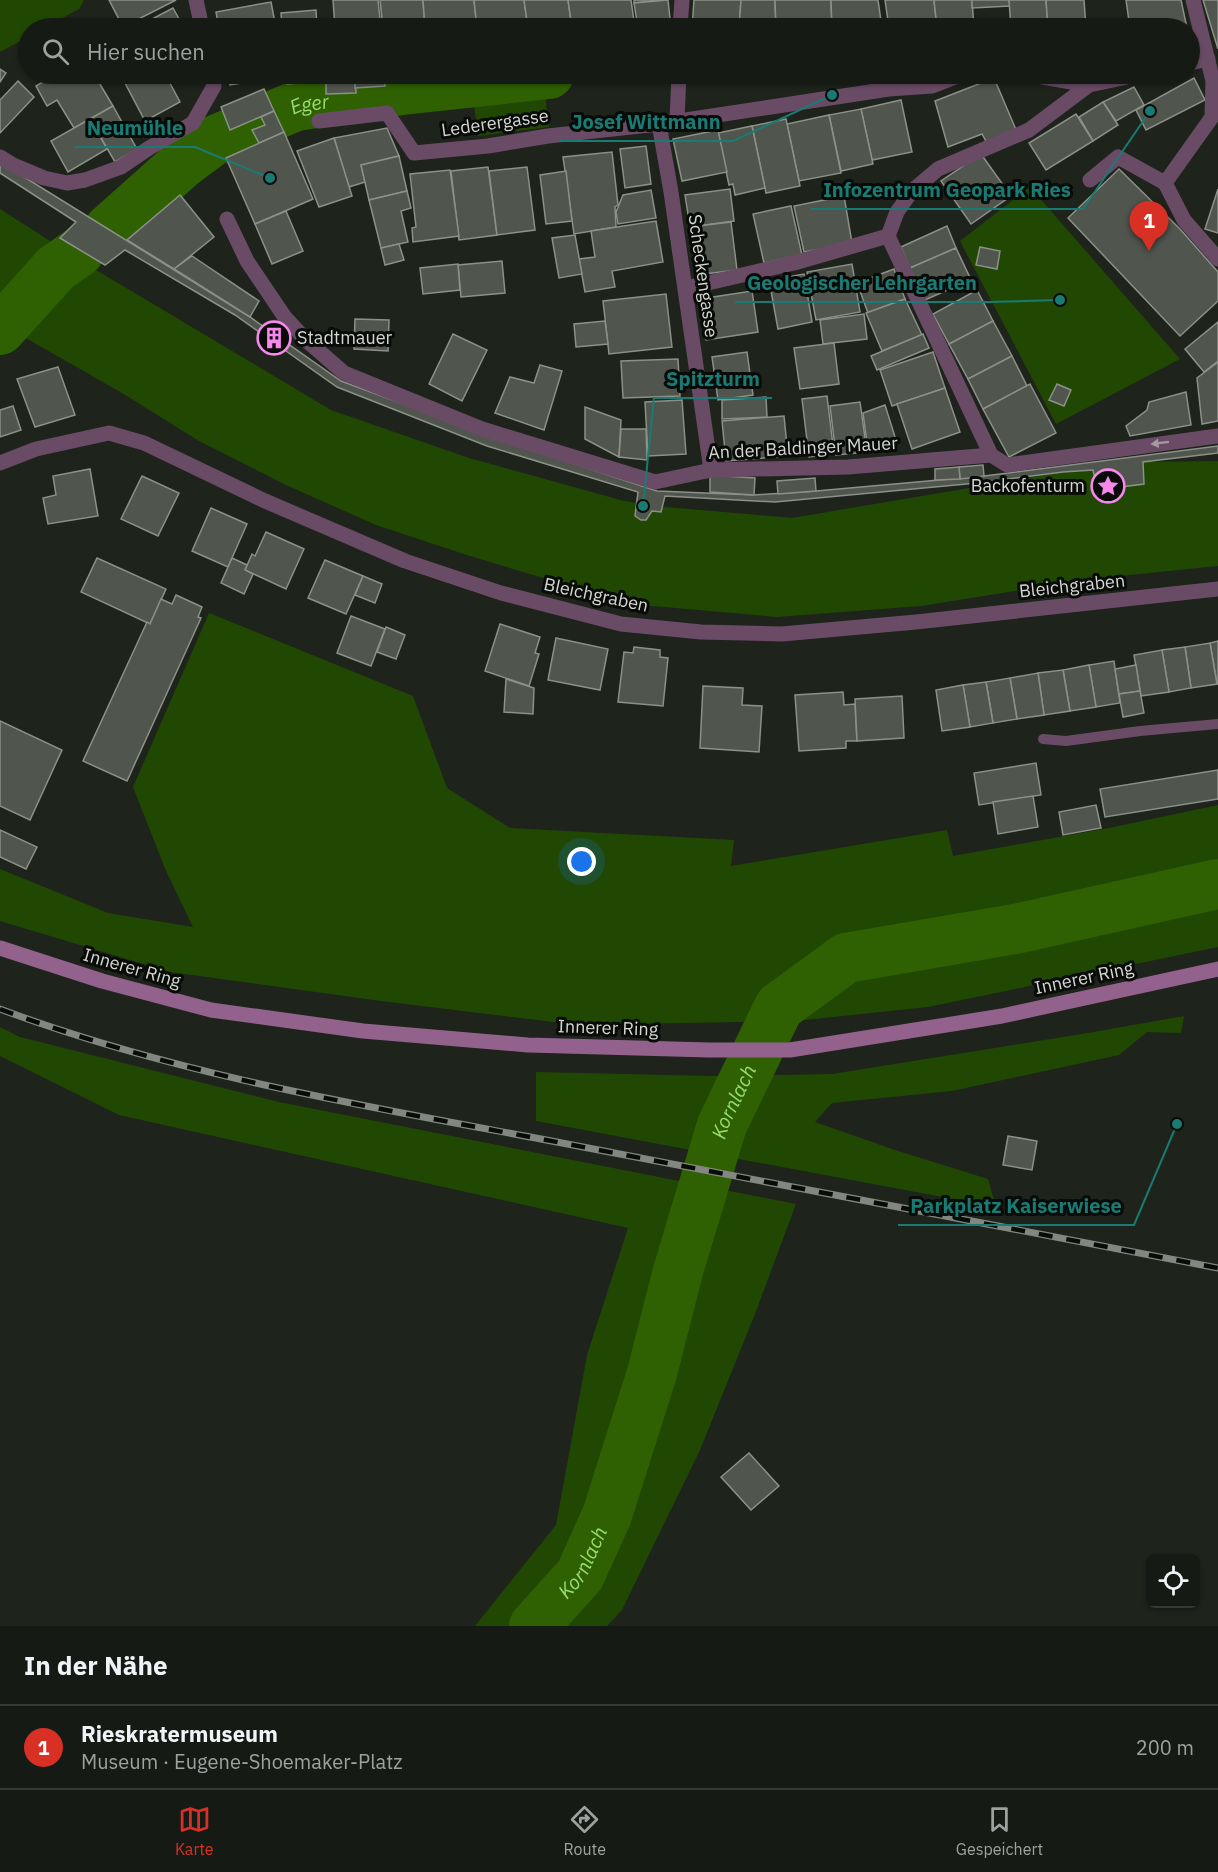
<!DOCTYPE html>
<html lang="de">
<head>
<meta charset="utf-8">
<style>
	:root { --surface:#161a15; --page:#1f231e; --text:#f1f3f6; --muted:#9ea1a0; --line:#353834; --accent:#d93025 }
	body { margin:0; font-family:"IBM Plex Sans",sans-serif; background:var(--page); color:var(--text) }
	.controls { position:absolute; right:18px; bottom:18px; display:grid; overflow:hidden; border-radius:9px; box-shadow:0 2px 4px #0004 }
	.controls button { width:54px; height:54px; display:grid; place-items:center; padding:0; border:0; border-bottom:2px solid var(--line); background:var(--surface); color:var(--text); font:30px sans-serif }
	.you { position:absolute; left:582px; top:862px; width:21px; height:21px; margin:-15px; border:4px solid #fff; border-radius:50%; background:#1a73e8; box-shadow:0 0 0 9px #1a73e833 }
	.badge { display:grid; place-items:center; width:39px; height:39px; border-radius:50%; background:var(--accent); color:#fff; font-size:20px; font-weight:700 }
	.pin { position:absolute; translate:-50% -50px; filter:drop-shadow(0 2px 3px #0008) }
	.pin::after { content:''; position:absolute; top:32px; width:21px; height:18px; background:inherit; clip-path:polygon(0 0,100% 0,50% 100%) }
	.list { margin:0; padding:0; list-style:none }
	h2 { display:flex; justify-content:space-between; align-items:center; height:78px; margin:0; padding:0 24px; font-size:26px }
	h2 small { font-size:20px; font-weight:400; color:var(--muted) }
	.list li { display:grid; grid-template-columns:39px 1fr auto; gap:18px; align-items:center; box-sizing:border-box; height:84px; padding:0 24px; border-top:2px solid var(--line) }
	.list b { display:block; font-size:22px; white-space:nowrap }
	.list p { margin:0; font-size:20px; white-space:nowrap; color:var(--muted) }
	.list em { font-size:20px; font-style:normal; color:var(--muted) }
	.icon { flex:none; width:33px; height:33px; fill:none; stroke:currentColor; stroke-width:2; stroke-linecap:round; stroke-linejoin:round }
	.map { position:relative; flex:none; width:1218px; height:1626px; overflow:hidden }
	.search { position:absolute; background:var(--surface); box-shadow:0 2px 4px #0004; left:18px; right:18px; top:18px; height:66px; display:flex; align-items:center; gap:15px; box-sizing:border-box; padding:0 21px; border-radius:33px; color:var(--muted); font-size:22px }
	.sheet { height:162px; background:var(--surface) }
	nav { display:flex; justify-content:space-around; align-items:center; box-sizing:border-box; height:84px; border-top:2px solid var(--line); background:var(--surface); font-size:16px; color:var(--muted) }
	nav a { display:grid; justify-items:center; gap:3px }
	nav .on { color:var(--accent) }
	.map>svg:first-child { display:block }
	.green { fill:#214802 }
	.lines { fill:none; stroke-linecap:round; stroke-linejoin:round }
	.stream { stroke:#2f6102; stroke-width:8 }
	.river { stroke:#2f6102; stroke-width:50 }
	.building { fill:#50554d; stroke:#8b9188; stroke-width:1.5 }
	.lane { stroke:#6a4b66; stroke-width:10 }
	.street { stroke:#6a4b66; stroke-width:15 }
	.secondary { stroke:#92628d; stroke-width:15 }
	.rail-casing { stroke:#838781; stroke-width:7 }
	.rail { stroke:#090b08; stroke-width:4.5; stroke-dasharray:14; stroke-linecap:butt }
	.oneway { fill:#a498a1 }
	.labels { text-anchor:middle; stroke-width:6; stroke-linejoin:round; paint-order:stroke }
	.street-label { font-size:18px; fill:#d4d7d2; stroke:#090b08 }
	.poi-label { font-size:18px; fill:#d4d7d2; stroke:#090b08; text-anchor:start }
	.water-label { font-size:20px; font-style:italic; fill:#96dc6f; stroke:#090b08 }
	.leader { fill:none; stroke:#197b73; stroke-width:2 }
	.callout-dot { fill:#197b73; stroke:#090b08; stroke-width:2 }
	.callout-label { font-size:20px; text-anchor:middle; font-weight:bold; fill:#197b73; stroke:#090b08; stroke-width:6; stroke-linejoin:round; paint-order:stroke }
</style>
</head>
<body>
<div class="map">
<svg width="1218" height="1626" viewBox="0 0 1218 1626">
	<rect width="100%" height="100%" fill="#1e231c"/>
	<!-- green -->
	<g class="green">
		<polygon points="0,0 84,0 79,9 44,28 28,28 28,37 0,52"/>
		<polygon points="543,79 549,127 478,136 472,90"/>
		<polygon points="1030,187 1180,359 1056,424 960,241"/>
		<path d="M0,209l91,58 240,143 138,48 155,43 31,5 137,12 271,-46 30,-2c3,13 2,26 17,30l9,-5 2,-8 23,-3 -1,-22 75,-1v105l-128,13 -169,27 -144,11 -147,-13 -160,-48 -94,-31 -90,-40 -87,-44 -77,-48 -119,-68 -3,-2z"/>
		<polygon points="209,613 413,696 447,788 510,828 734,840 731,866 947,830 953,856 1109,828 1218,805 1218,947 928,1007 795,1021 578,1025 381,1001 170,972 0,921 0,869 108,913 193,927 166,871 133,787"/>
		<polygon points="1184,1016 1181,1033 1147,1032 1119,1055 952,1091 832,1103 815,1122 895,1150 988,1179 996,1207 536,1121 536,1072 714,1076 832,1074 1088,1033"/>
		<polygon points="0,1027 20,1037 279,1102 796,1204 755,1314 700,1450 622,1610 607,1626 475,1626 556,1525 587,1355 628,1228 119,1115 0,1056"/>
	</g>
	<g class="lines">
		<!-- stream -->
		<polyline class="stream" points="470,82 484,95 531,89 543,74"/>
		<!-- river -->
		<g class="river">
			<path id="s1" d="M109,229l73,-65 31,-23 83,-35 106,-16 147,-16"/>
			<polyline points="0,330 56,268 79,252"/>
			<path id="s2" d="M534,1626l46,-51 27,-60 45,-142 26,-102 44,-146 57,-118 67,-49 169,-29 203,-45"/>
		</g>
	</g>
	<!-- building -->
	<g class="building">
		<polygon points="109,0 176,0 123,27"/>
		<polygon points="333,0 378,0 381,28 335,28"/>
		<polygon points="380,0 423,0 425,28 383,28"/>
		<polygon points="423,0 474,0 477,28 425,28"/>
		<polygon points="474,0 524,0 528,28 477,28"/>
		<polygon points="524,0 568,0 572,28 528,28"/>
		<polygon points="568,0 631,0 635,28 572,28"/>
		<polygon points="634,0 668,0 634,3"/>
		<polygon points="668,0 671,28 638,28 634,3"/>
		<polygon points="694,0 741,0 739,28 692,28"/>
		<polygon points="741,0 775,0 776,28 739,28"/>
		<polygon points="775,0 831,0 832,28 776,28"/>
		<polygon points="831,0 878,0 882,28 832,28"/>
		<polygon points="885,0 934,0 937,28 889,28"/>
		<polygon points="934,0 972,0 974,28 937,28"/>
		<polygon points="972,0 1009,0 1010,6 972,8"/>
		<polygon points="1009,0 1046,0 1048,28 1011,28"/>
		<polygon points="1046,0 1084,0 1086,28 1048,28"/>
		<polygon points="1126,0 1181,0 1187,28 1130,28"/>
		<polygon points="1203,0 1218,0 1218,49"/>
		<polygon points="271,2 276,28 219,28 216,12"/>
		<polygon points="173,8 184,28 134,28 135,28"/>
		<polygon points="316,10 317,28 282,28 281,13"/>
		<polygon points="0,69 6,73 0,82"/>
		<polygon points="42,74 94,74 113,106 74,128 57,100 47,106 36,86 46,80"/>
		<polygon points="143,74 165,74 180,102 145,121 125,83"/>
		<polygon points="228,74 284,74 284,76 230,85"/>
		<polygon points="286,74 321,74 322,81 287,84"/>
		<polygon points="326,74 355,74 356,93 326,94"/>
		<polygon points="355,74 384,74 385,86 355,88"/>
		<polygon points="386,74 413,74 386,76"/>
		<polygon points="994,78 1017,132 987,143 982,134 948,147 935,101"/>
		<polygon points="1194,78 1205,100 1146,130 1136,110"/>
		<polygon points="18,81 34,97 0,133 0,100"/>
		<polygon points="1134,87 1144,105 1116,121 1103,102"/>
		<polygon points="264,89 274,111 230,130 221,107"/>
		<polygon points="901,100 912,152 872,160 861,109"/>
		<polygon points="1103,102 1118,125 1093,141 1079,117"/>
		<polygon points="113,106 137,149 115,162 90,119"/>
		<polygon points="861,109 873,164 841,171 829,115"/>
		<polygon points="274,111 284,132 259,143 252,130 265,125 261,117"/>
		<polygon points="1076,114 1093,141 1046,170 1029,143"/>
		<polygon points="829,115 841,173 799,181 787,124"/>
		<polygon points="90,119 107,149 68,172 51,141"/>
		<polygon points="786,119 800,186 766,193 752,126"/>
		<polygon points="752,126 765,188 735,195 733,184 729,185 718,133"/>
		<polygon points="387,128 399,156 361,165 365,182 349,187 334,138"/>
		<polygon points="718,130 727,172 682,181 673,139"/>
		<polygon points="284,132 313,199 255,224 226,158"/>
		<polygon points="334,138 352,196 319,207 297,151"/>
		<polygon points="646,146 651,184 625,188 620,149"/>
		<polygon points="612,152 618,205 615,207 616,227 574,234 563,157"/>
		<polygon points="981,154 1011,196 971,224 941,181"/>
		<polygon points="399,156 407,191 369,200 361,165"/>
		<polygon points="0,162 250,317 341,381 487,435 657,491 754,495 816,491 984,476 1218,446 1218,453 1143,462 1144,484 1121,487 1119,495 1110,500 1104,499 1098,493 1093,470 1063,472 977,483 775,502 665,496 661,512 652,511 646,520 641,520 635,516 638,492 487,446 337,387 235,315 125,250 105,265 60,238 76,222 0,173"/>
		<polygon points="488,167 497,235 459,240 451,171"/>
		<polygon points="527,167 535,230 497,235 489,171"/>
		<polygon points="1119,169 1180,229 1218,272 1218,301 1180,336 1068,218"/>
		<polygon points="450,170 459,236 413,242 412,228 416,227 410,174"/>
		<polygon points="566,171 572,221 546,224 540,175"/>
		<polygon points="730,189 734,221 690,227 685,195"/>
		<polygon points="1218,189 1218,233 1205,229"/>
		<polygon points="651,190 656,218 618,224 616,212 623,195"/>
		<polygon points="407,191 411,208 401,211 408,242 381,248 369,200"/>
		<polygon points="180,195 214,237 174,269 127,240"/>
		<polygon points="844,196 852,243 804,252 794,206"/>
		<polygon points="791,206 802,255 764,263 753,214"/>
		<polygon points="286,211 303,251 272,264 255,224"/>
		<polygon points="656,221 663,262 612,271 615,287 585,292 579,259 595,257 591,231"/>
		<polygon points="731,222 737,270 696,275 690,227"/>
		<polygon points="947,226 956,248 910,268 901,247"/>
		<polygon points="575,235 582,274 559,278 552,238"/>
		<polygon points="399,244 404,260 385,265 381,248"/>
		<polygon points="980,247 1000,251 997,269 976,265"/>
		<polygon points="956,248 972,282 955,290 954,287 925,300 910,268"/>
		<polygon points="192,256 259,301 250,317 174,269"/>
		<polygon points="502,261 505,293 461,297 458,265"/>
		<polygon points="458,264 460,290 423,294 420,268"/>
		<polygon points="852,264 860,312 816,320 807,272"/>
		<polygon points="894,269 905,299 868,313 857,283"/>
		<polygon points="804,274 812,322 778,329 769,280"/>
		<polygon points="977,290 993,321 949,344 933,314"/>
		<polygon points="752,291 758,332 706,340 700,299"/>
		<polygon points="666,294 672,347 609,354 603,301"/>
		<polygon points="905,299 922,335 882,351 866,313"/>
		<polygon points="864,314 867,339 823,344 820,320"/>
		<polygon points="355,319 389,320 388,351 354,349"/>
		<polygon points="605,321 608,344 576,347 574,324"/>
		<polygon points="993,321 1012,356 968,379 949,344"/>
		<polygon points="1218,322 1218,361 1204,372 1185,349"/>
		<polygon points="453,334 487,350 462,401 429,384"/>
		<polygon points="923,334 929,348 877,370 871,356"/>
		<polygon points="834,343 839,384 800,389 794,348"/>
		<polygon points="747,352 753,395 718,400 712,357"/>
		<polygon points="933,352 945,388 892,406 880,370"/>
		<polygon points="1012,356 1027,386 983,409 968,379"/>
		<polygon points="678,359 680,396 623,398 621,361"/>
		<polygon points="1218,362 1218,421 1202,424 1197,378"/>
		<polygon points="540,365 562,371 544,430 495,413 510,377 534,383"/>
		<polygon points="58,367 75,415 35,427 17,379"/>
		<polygon points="1030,384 1056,433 1009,457 983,409"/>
		<polygon points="1057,384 1071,390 1064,406 1049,400"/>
		<polygon points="945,388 960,432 912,449 897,404"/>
		<polygon points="1186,392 1191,425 1130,436 1126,426 1147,410 1149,402"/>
		<polygon points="827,396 834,454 809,457 802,399"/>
		<polygon points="766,397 767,417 722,419 722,400"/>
		<polygon points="682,400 686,454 648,456 645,402"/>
		<polygon points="860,402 867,452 836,455 830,406"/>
		<polygon points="885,405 896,440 868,450 863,413"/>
		<polygon points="13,406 21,430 0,437 0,410"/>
		<polygon points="585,407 621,420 619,457 585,439"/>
		<polygon points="784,416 788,456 726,461 722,421"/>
		<polygon points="621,429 646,429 647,460 619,457"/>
		<polygon points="983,465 984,476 960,479 959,467"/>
		<polygon points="959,467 960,479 935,480 935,469"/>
		<polygon points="90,469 98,516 48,524 43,498 56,495 53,476"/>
		<polygon points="710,475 755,478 754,495 710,492"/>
		<polygon points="142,476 179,493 158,536 121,519"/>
		<polygon points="815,478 816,491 778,494 777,481"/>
		<polygon points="211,508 247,524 228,567 192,551"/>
		<polygon points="266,532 304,549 286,589 245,570 252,554 255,556"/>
		<polygon points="97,558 166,589 150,624 81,592"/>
		<polygon points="232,558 247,565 245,570 253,574 244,594 221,583"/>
		<polygon points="325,560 363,576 346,614 308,598"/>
		<polygon points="363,576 382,584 375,603 355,595"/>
		<polygon points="176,595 202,607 198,617 201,618 127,781 83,761 147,622 150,624 161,599 172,604"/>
		<polygon points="351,616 385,629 371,666 337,653"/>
		<polygon points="500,624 540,637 535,653 539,654 529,686 485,671"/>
		<polygon points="386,627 405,635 396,659 377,652"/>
		<polygon points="556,638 608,649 600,690 548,680"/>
		<polygon points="1218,641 1218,684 1217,684 1210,643"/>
		<polygon points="1210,643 1217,684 1191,688 1185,647"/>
		<polygon points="634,647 660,650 660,657 668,658 663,706 618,702 624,652 633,653"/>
		<polygon points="1185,647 1191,688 1169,692 1162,650"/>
		<polygon points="1162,650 1169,692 1141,696 1134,655"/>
		<polygon points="1114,661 1120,703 1096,707 1089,665"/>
		<polygon points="1089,665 1096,707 1070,711 1063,670"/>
		<polygon points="1136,665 1140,691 1119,694 1115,669"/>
		<polygon points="1063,670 1070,711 1044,715 1038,673"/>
		<polygon points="1038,673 1044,715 1017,719 1010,678"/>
		<polygon points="1010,678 1017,719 993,723 986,682"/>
		<polygon points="506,679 534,688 533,714 504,712"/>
		<polygon points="986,682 993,723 970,727 963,685"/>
		<polygon points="963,685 970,727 942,731 936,690"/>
		<polygon points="703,686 743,688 742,705 762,706 759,752 700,748"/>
		<polygon points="1140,691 1144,713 1123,717 1119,694"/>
		<polygon points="843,692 844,705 855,704 857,741 846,741 846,748 799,751 795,695"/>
		<polygon points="902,696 904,738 857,741 855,699"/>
		<polygon points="0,721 62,750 30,820 0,806"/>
		<polygon points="1036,763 1041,795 979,805 974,773"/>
		<polygon points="1218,770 1218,799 1105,817 1100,789"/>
		<polygon points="1033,796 1038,827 998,834 993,802"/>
		<polygon points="1096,805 1101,828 1063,835 1059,812"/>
		<polygon points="0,830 37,847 26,869 0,857"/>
		<polygon points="1008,1136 1037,1141 1032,1170 1003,1165"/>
		<polygon points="749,1453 779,1486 751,1510 721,1477"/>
	</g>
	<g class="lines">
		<!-- lane -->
		<polyline class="lane" points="1043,739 1066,741 1140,731 1218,724"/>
		<!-- street -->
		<g class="street">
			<polyline points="196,0 202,28"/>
			<polyline points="680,28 682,0"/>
			<polyline points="1190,63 1208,59"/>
			<polyline points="1025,74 1089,85 1142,74"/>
			<polyline points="677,120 679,74"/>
			<polyline points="319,121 387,113 414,153 488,146 548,136 659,124 889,89 932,86 958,76 1012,74"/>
			<polyline points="659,124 671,192 711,470"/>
			<polyline points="0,157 13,165 44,178 67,183 85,180 121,167 149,148 193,123 214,86 212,74"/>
			<polyline points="1090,180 1118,157 1165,183 1212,117 1213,81 1193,0"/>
			<polyline points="1165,183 1184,220 1218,259"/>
			<polyline points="227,219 247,261 284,316 305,339 344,373 482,429 655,482 711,470 848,467 991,455 1007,465 1218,436"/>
			<polyline points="686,288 794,263 888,236"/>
			<polyline points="991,455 888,236 897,212 912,191 938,169 1029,130 1089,85"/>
			<polyline points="0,463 36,449 109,433 144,443 265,501 405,561 501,593 621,624 701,632 782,634 916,622 1218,589"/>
		</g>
		<!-- secondary -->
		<polyline class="secondary" points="0,948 102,981 211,1010 363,1031 528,1045 709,1050 790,1050 1002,1016 1218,969"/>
		<!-- rail casing -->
		<g class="rail-casing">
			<path id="rail" d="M0,1009c174,65 359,96 541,130 226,43 451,86 677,129"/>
		</g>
		<!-- rail -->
		<use href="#rail" class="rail"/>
	</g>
	<!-- one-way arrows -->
	<defs><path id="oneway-solid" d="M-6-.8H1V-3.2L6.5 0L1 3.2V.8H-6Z" transform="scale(1.5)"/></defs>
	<use class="oneway" href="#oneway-solid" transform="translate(1160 443) rotate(173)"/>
	<!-- icons -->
	<defs>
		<g id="building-ring" transform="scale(1.725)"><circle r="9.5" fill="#090b08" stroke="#f688ec" stroke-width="1.5"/><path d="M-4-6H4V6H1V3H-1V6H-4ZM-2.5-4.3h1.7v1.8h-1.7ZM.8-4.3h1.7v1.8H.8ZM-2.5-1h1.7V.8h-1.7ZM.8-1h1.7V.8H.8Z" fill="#f688ec"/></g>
		<g id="sight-ring" transform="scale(1.725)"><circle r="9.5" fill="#090b08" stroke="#f688ec" stroke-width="1.5"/><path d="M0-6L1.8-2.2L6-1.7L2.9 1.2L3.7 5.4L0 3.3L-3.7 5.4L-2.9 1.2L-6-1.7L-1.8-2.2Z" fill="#f688ec"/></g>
	</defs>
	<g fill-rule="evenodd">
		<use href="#building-ring" x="274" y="338"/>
		<use href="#sight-ring" x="1108" y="486"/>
	</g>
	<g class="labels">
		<!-- street labels -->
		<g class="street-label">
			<text transform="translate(495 123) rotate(-8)" y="6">Lederergasse</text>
			<text transform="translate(703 276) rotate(82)" y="6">Scheckengasse</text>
			<text transform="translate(803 448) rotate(-3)" y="6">An der Baldinger Mauer</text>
			<text transform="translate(1072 586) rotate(-6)" y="6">Bleichgraben</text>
			<text transform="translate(596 595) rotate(12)" y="6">Bleichgraben</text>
			<text transform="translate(132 968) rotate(16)" y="6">Innerer Ring</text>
			<text transform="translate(1084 978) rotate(-12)" y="6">Innerer Ring</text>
			<text transform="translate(608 1028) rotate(2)" y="6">Innerer Ring</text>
		</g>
		<!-- poi labels -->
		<g class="poi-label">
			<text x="297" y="344">Stadtmauer</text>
			<text x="1085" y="492" text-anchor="end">Backofenturm</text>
		</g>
		<!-- water labels -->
		<g class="water-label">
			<text dy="7" stroke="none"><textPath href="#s1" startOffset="240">Eger</textPath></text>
			<text dy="7" stroke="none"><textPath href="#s2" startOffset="567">Kornlach</textPath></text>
			<text dy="7" stroke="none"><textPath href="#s2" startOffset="81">Kornlach</textPath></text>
		</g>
	</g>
	<!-- callouts -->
	<path class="leader" d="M832 95L733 141H559M270 178L195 147H75M1150 111L1083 209H811M1060 300L989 302H735M643 506L654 398H772M1177 1124L1134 1225H898"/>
	<g class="callout-dot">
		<circle cx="832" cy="95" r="6"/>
		<circle cx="270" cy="178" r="6"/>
		<circle cx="1150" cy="111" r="6"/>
		<circle cx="1060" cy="300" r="6"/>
		<circle cx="643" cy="506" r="6"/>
		<circle cx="1177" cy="1124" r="6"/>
	</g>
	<g class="callout-label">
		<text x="646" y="129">Josef Wittmann</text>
		<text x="135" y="135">Neumühle</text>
		<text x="947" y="197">Infozentrum Geopark Ries</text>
		<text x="862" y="290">Geologischer Lehrgarten</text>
		<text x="713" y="386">Spitzturm</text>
		<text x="1016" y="1213">Parkplatz Kaiserwiese</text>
	</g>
</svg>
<div class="controls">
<button><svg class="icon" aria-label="locate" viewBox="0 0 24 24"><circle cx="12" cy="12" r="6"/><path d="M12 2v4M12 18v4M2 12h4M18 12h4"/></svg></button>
</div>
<div class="you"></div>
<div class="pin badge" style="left:1149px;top:251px">1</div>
<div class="search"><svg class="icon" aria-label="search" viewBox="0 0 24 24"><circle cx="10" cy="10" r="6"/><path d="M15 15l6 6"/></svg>Hier suchen</div>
</div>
<section class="sheet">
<h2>In der Nähe<small></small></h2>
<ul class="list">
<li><span class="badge">1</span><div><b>Rieskratermuseum</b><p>Museum · Eugene-Shoemaker-Platz</p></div><em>200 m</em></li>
</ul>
</section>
<nav>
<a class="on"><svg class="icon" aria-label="map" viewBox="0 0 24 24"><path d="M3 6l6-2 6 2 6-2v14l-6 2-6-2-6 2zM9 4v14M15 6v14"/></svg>Karte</a>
<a><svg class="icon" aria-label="directions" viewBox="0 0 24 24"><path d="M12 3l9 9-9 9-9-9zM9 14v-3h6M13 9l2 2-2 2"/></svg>Route</a>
<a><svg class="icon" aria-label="saved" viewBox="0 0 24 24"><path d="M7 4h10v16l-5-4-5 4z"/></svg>Gespeichert</a>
</nav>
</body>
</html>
